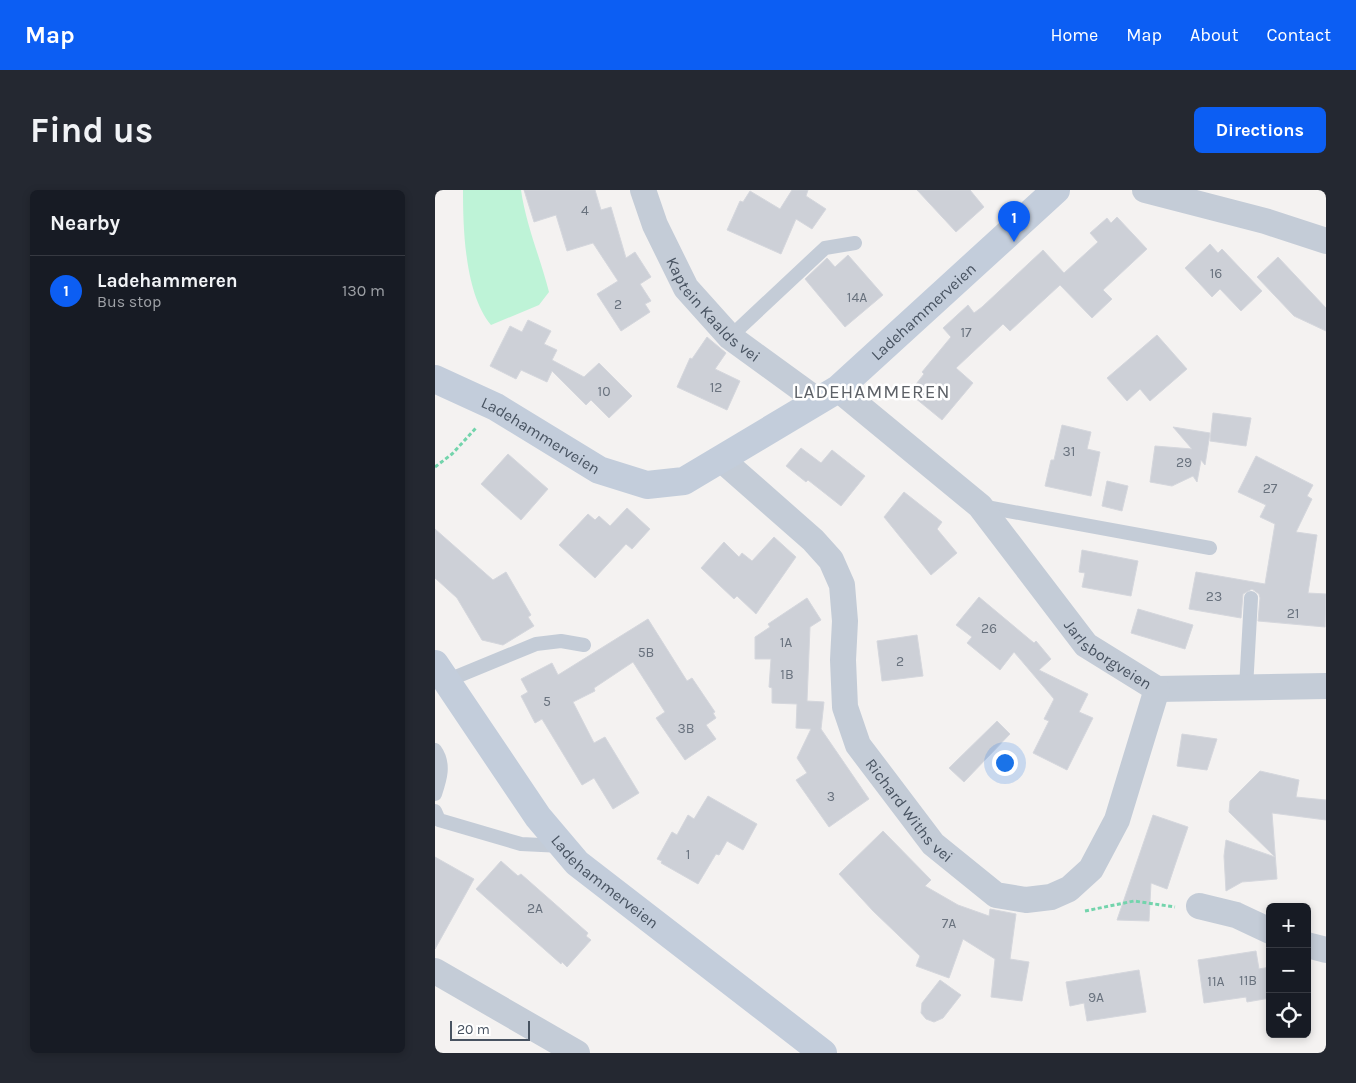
<!DOCTYPE html>
<html lang="en">
<head>
<meta charset="utf-8">
<style>
	:root { --surface:#171b24; --page:#242831; --text:#f1f3f6; --muted:#9ea1a6; --line:#363941; --accent:#0c5ef3 }
	body { margin:0; font-family:Karla,sans-serif; background:var(--page); color:var(--text) }
	.controls { position:absolute; right:15px; bottom:15px; display:grid; overflow:hidden; border-radius:8px; box-shadow:0 2px 8px #0003 }
	.controls button { width:45px; height:45px; display:grid; place-items:center; padding:0; border:0; border-bottom:1px solid var(--line); background:var(--surface); color:var(--text); font:25px sans-serif }
	.scale { position:absolute; left:15px; bottom:12px; width:80px; box-sizing:border-box; padding-left:5px; border:2px solid #485361; border-top:0; font-size:14px; line-height:18px; white-space:nowrap; color:#485361; -webkit-text-stroke:4px #fff; paint-order:stroke }
	.you { position:absolute; left:569px; top:572px; width:18px; height:18px; margin:-12px; border:4px solid #fff; border-radius:50%; background:#1a73e8; box-shadow:0 0 0 8px #1a73e833 }
	.badge { display:grid; place-items:center; width:32px; height:32px; border-radius:50%; background:var(--accent); color:#fff; font-size:16px; font-weight:700 }
	.pin { position:absolute; translate:-50% -41px; filter:drop-shadow(0 1px 2px #0008) }
	.pin::after { content:''; position:absolute; top:26px; width:18px; height:15px; background:inherit; clip-path:polygon(0 0,100% 0,50% 100%) }
	.list { margin:0; padding:0; list-style:none }
	h2 { display:flex; justify-content:space-between; align-items:center; height:65px; margin:0; padding:0 20px; font-size:21px }
	h2 small { font-size:16px; font-weight:400; color:var(--muted) }
	.list li { display:grid; grid-template-columns:32px 1fr auto; gap:15px; align-items:center; box-sizing:border-box; height:70px; padding:0 20px; border-top:1px solid var(--line) }
	.list b { display:block; font-size:19px; white-space:nowrap }
	.list p { margin:0; font-size:16px; white-space:nowrap; color:var(--muted) }
	.list em { font-size:16px; font-style:normal; color:var(--muted) }
	.icon { flex:none; width:28px; height:28px; fill:none; stroke:currentColor; stroke-width:2; stroke-linecap:round; stroke-linejoin:round }
	.map { position:relative; flex:none; width:891px; height:863px; overflow:hidden; border-radius:8px }
	header { display:flex; align-items:center; gap:30px; box-sizing:border-box; height:70px; padding:0 25px; background:var(--accent); color:#fff }
	header strong { font-size:24px }
	nav { display:flex; gap:28px; margin-inline-start:auto; font-size:18px }
	.intro { display:flex; align-items:center; justify-content:space-between; box-sizing:border-box; height:120px; padding:0 30px }
	h1 { margin:0; font-size:35px }
	.button { padding:12px 22px; border-radius:8px; background:var(--accent); color:#fff; font-size:18px; font-weight:700 }
	main { display:flex; gap:30px; padding:0 30px }
	aside { flex:1; background:var(--surface); border-radius:8px; box-shadow:0 2px 8px #0003 }
	.map>svg:first-child { display:block }
	.green { fill:#bef3d7 }
	.building { fill:#cdd0d7; stroke:#d5d7dd }
	.lines { fill:none; stroke-linecap:round; stroke-linejoin:round }
	.path { stroke:#73d4ac; stroke-width:3; stroke-dasharray:4 2.5; stroke-linecap:butt }
	.lane { stroke:#c4ccd7; stroke-width:14 }
	.street { stroke:#c4ccd7; stroke-width:26 }
	.secondary { stroke:#c3cddb; stroke-width:28 }
	.labels { text-anchor:middle; stroke-width:5; stroke-linejoin:round; paint-order:stroke }
	.number-label { font-size:14px; fill:#69727e }
	.street-label { font-size:16px; fill:#485361; stroke:#fff }
	.quarter-label { font-size:19px; letter-spacing:1px; fill:#5d6167; stroke:#fff }
</style>
</head>
<body>
<header>
<strong>Map</strong>
<nav><a>Home</a><a>Map</a><a>About</a><a>Contact</a></nav>
</header>
<div class="intro"><h1>Find us</h1><a class="button">Directions</a></div>
<main>
<aside>
<h2>Nearby<small></small></h2>
<ul class="list">
<li><span class="badge">1</span><div><b>Ladehammeren</b><p>Bus stop</p></div><em>130 m</em></li>
</ul>
</aside>
<div class="map">
<svg width="891" height="863" viewBox="0 0 891 863">
	<rect width="100%" height="100%" fill="#f4f2f1"/>
	<!-- green -->
	<path class="green" d="M28,0h58c5,35 19,67 28,102l-10,13 -48,20c-26,-31 -28,-95 -28,-135z"/>
	<!-- building -->
	<g class="building">
		<polygon points="89,0 160,0 166,20 176,17 191,68 200,62 216,87 205,94 216,111 210,114 215,122 186,141 162,104 183,91 158,53 132,61 121,25 99,32"/>
		<polygon points="357,0 373,0 371,6 391,19 377,39 361,29 346,64 292,40 305,11 308,12 315,1 345,19"/>
		<polygon points="482,0 535,0 549,17 521,42"/>
		<polygon points="682,27 712,59 668,100 677,109 657,128 625,95 575,141 568,134 521,178 538,193 507,230 474,203 489,184 487,182 516,147 508,138 533,115 539,123 547,117 608,60 629,83 663,52 655,43 672,28 676,33"/>
		<polygon points="775,54 783,63 787,59 827,101 806,121 785,99 777,107 750,78"/>
		<polygon points="413,65 448,105 410,137 370,89 392,68 400,77"/>
		<polygon points="843,67 891,118 891,141 859,126 822,87"/>
		<polygon points="93,130 116,141 109,154 122,160 117,170 149,187 164,173 197,206 174,228 156,210 151,215 117,181 112,192 86,180 81,189 55,176 75,136 87,142"/>
		<polygon points="722,145 752,179 715,211 705,199 692,211 672,188"/>
		<polygon points="272,147 291,163 280,179 305,191 292,220 242,197 255,168 257,169"/>
		<polygon points="778,223 816,228 811,256 775,251"/>
		<polygon points="627,235 656,242 652,259 665,262 656,306 610,296 616,270 619,270"/>
		<polygon points="738,237 775,243 770,275 766,270 762,292 758,286 737,296 715,292 720,256 757,259"/>
		<polygon points="366,258 386,273 397,260 430,286 406,316 373,290 371,292 351,276"/>
		<polygon points="73,264 113,299 86,330 46,294"/>
		<polygon points="821,266 878,295 872,306 877,309 861,342 882,345 873,403 891,404 890,437 823,431 825,408 824,404 817,399 808,404 806,428 754,419 761,382 830,394 840,334 825,327 831,315 803,302"/>
		<polygon points="672,291 693,296 687,321 667,316"/>
		<polygon points="469,302 507,332 502,339 522,363 496,385 449,327"/>
		<polygon points="192,318 215,339 197,359 191,354 160,388 124,355 153,324 160,330 164,326 175,336"/>
		<polygon points="0,339 58,390 71,382 96,425 93,427 99,436 68,455 47,450 22,408 0,388"/>
		<polygon points="339,347 361,367 321,424 302,406 299,409 266,378 289,352 304,367 307,363 317,371"/>
		<polygon points="647,360 703,371 696,406 647,397 650,383 644,382"/>
		<polygon points="544,407 599,453 601,451 616,469 604,480 653,504 644,522 658,528 632,580 598,563 614,531 609,529 619,509 579,462 565,480 532,453 537,447 521,435"/>
		<polygon points="372,408 386,430 375,437 372,511 389,512 386,539 434,609 394,637 361,590 372,583 362,568 376,539 361,538 362,514 337,513 337,498 334,497 336,469 320,469 320,447 335,437 333,434"/>
		<polygon points="703,419 758,435 750,459 696,443"/>
		<polygon points="213,429 252,491 257,488 280,522 278,523 281,528 271,535 281,549 250,570 221,528 230,522 198,472 159,498 160,501 138,512 159,553 170,547 204,603 178,619 159,588 147,595 107,529 100,533 86,506 93,502 86,489 117,473 123,485"/>
		<polygon points="482,445 488,486 447,491 442,451"/>
		<polygon points="562,531 575,544 529,592 514,578"/>
		<polygon points="747,544 782,549 772,580 742,576"/>
		<polygon points="825,581 864,590 861,607 891,610 891,630 837,623 842,689 807,692 791,701 789,666 791,650 840,667 794,622 795,611"/>
		<polygon points="273,606 322,634 308,660 292,651 284,665 281,664 263,694 226,673 227,671 222,669 237,642 242,645 253,625 259,629"/>
		<polygon points="718,625 753,637 740,675 732,699 716,693 714,731 682,730"/>
		<polygon points="448,641 496,690 490,696 523,715 554,726 555,719 581,724 575,769 594,772 587,811 556,807 560,769 528,749 514,788 481,776 485,766 438,721 404,684"/>
		<polygon points="0,667 39,689 0,759"/>
		<polygon points="66,671 83,686 86,684 153,743 151,746 156,750 132,777 127,772 126,774 41,699"/>
		<polygon points="821,761 824,779 835,777 835,808 812,812 811,807 769,813 763,770"/>
		<polygon points="704,780 711,822 652,831 649,813 635,816 631,792"/>
		<polygon points="505,790 526,805 508,828 499,832 491,829 486,823 487,813"/>
	</g>
	<g class="lines">
		<!-- path -->
		<g class="path">
			<polyline points="0,277 17,264 41,238"/>
			<polyline points="650,721 699,711 740,717"/>
		</g>
		<!-- lane -->
		<g class="lane">
			<polyline points="295,147 390,58 420,53"/>
			<polyline points="546,316 775,358"/>
			<polyline points="11,491 101,454 126,451 149,455"/>
			<polyline points="811,498 816,408"/>
			<path d="M0,560c10,14 5,29 0,44"/>
			<polyline points="0,621 4,630 86,654 127,656"/>
		</g>
		<!-- street -->
		<g class="street">
			<path id="s1" d="M208,0l12,35 31,63 44,49 88,64"/>
			<polyline points="710,0 830,31 891,51"/>
			<path id="s2" d="M403,199l142,117 106,139 71,44 169,-3"/>
			<path id="s3" d="M287,270l91,80 18,20 11,25 3,36 -2,39 2,47 13,38 75,99 63,51 30,5 25,-3 18,-8 22,-20 26,-49 40,-131"/>
			<polyline points="764,716 801,725 835,741"/>
			<polyline points="872,755 891,760"/>
			<polyline points="0,781 142,863"/>
		</g>
		<!-- secondary -->
		<g class="secondary">
			<path id="s4" d="M0,189l61,28 103,63 48,15 37,-4 154,-92 218,-199"/>
			<path id="s5" d="M0,474l103,153 39,46 246,190"/>
		</g>
	</g>
	<g class="labels">
		<!-- number labels -->
		<g class="number-label">
			<text x="150" y="25">4</text>
			<text x="781" y="88">16</text>
			<text x="422" y="112">14A</text>
			<text x="183" y="119">2</text>
			<text x="531" y="147">17</text>
			<text x="281" y="202">12</text>
			<text x="169" y="206">10</text>
			<text x="634" y="266">31</text>
			<text x="749" y="277">29</text>
			<text x="835" y="303">27</text>
			<text x="779" y="411">23</text>
			<text x="858" y="428">21</text>
			<text x="554" y="443">26</text>
			<text x="351" y="457">1A</text>
			<text x="211" y="467">5B</text>
			<text x="465" y="476">2</text>
			<text x="352" y="489">1B</text>
			<text x="112" y="516">5</text>
			<text x="251" y="543">3B</text>
			<text x="396" y="611">3</text>
			<text x="253" y="669">1</text>
			<text x="100" y="723">2A</text>
			<text x="514" y="738">7A</text>
			<text x="813" y="795">11B</text>
			<text x="781" y="796">11A</text>
			<text x="661" y="812">9A</text>
		</g>
		<!-- street labels -->
		<g class="street-label">
			<text dy="6" stroke="none"><textPath href="#s1" startOffset="141">Kaptein Kaalds vei</textPath></text>
			<text dy="6" stroke="none"><textPath href="#s4" startOffset="570">Ladehammerveien</textPath></text>
			<text dy="6" stroke="none"><textPath href="#s4" startOffset="120">Ladehammerveien</textPath></text>
			<text dy="6" stroke="none"><textPath href="#s2" startOffset="382">Jarlsborgveien</textPath></text>
			<text dy="6" stroke="none"><textPath href="#s3" startOffset="421">Richard Withs vei</textPath></text>
			<text dy="6" stroke="none"><textPath href="#s5" startOffset="278">Ladehammerveien</textPath></text>
		</g>
		<!-- quarter labels -->
		<g class="quarter-label">
			<text x="437" y="208">LADEHAMMEREN</text>
		</g>
	</g>
</svg>
<div class="controls">
<button>+</button>
<button>−</button>
<button><svg class="icon" aria-label="locate" viewBox="0 0 24 24"><circle cx="12" cy="12" r="6"/><path d="M12 2v4M12 18v4M2 12h4M18 12h4"/></svg></button>
</div>
<div class="scale">20 m</div>
<div class="you"></div>
<div class="pin badge" style="left:579px;top:52px">1</div>
</div>
</main>
</body>
</html>
